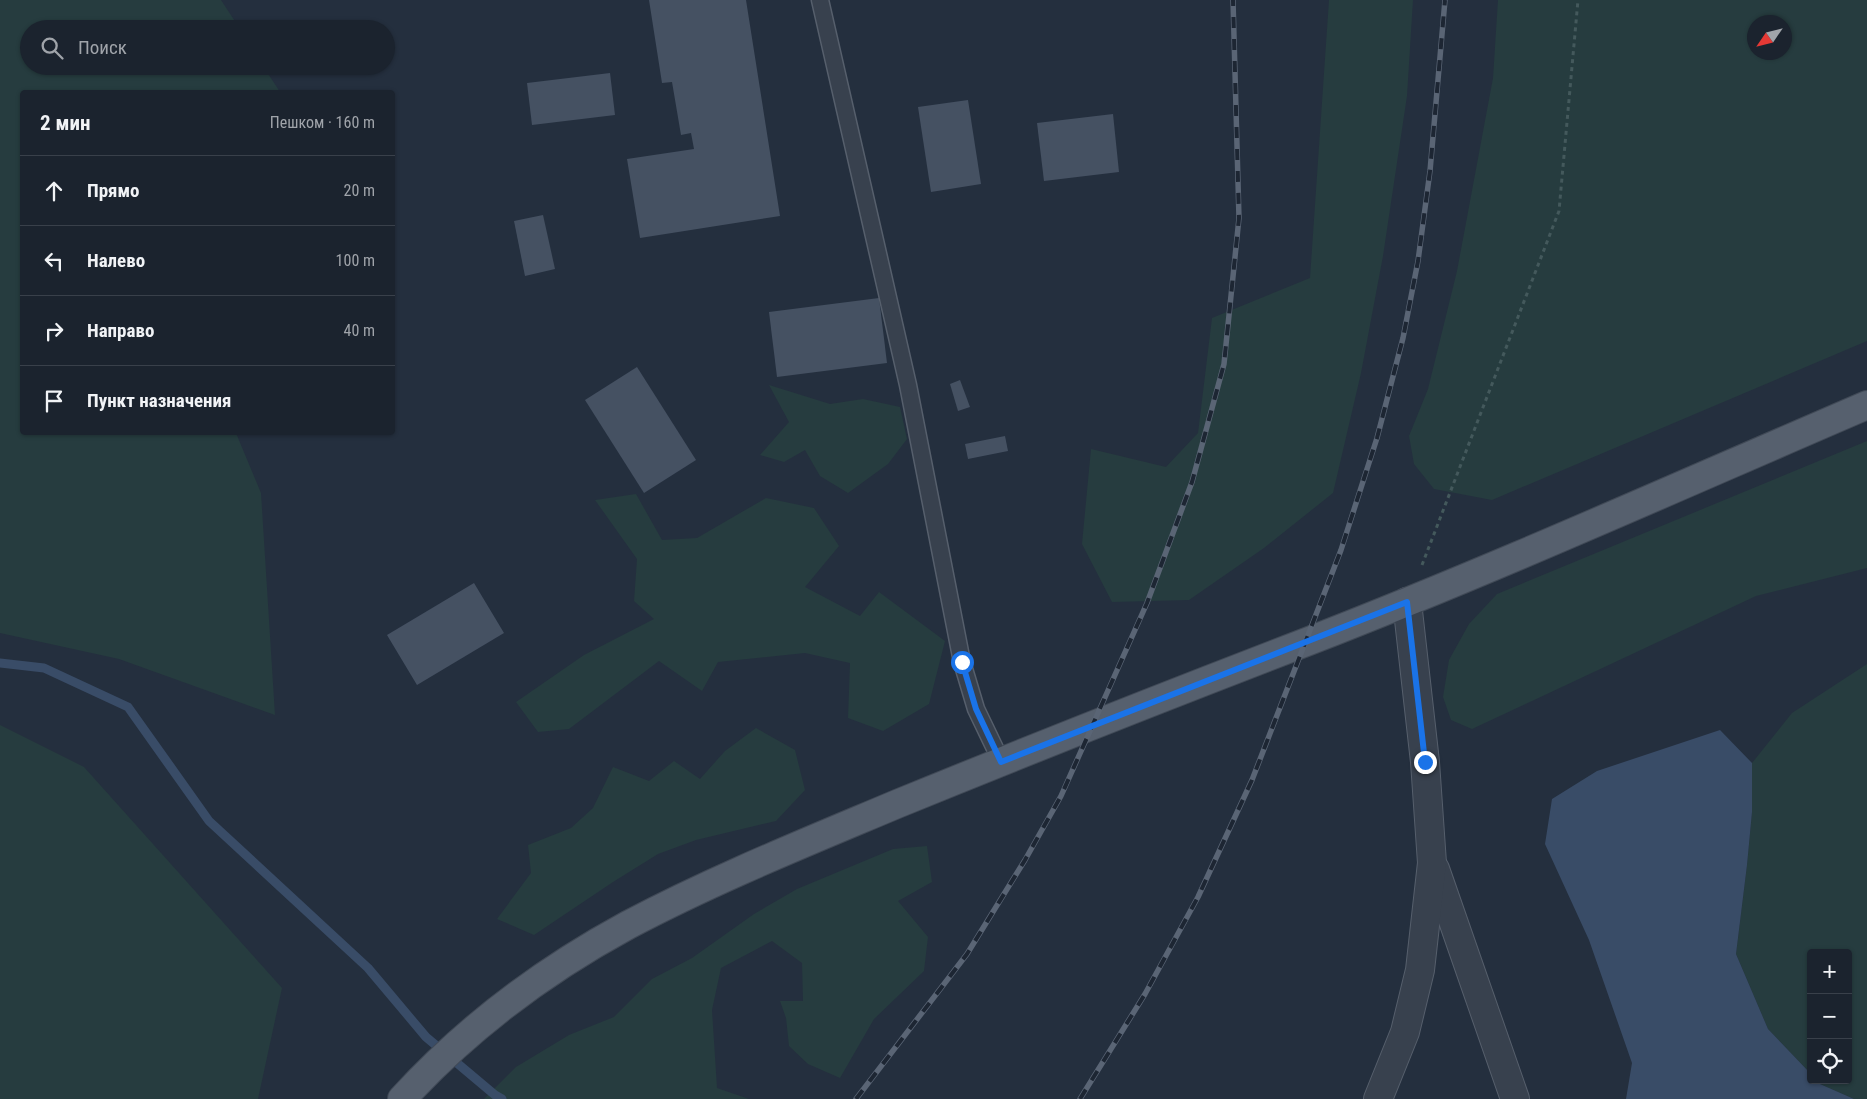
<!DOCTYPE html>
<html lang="ru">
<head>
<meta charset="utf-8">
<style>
	:root { --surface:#1b232e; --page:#282f3a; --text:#f1f3f6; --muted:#a0a4aa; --line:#39404a }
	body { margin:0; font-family:"Roboto Condensed",sans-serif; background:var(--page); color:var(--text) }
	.controls { position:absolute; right:15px; bottom:15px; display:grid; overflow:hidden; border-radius:5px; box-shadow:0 1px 4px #0004 }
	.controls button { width:45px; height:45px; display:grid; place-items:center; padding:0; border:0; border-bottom:1px solid var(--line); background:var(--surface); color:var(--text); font:25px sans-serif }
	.compass { position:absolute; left:1747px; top:15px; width:45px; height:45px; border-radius:50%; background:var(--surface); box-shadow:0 1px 4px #0004; rotate:235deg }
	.stop { position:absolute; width:15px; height:15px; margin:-11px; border:4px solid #1a73e8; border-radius:50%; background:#fff }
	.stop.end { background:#1a73e8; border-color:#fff; box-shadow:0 1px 5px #0008 }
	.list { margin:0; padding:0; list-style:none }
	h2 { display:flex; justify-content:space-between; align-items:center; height:65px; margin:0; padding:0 20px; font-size:21px }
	h2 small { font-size:16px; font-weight:400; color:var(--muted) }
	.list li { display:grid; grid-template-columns:32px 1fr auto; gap:15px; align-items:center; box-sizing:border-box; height:70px; padding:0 20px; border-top:1px solid var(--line) }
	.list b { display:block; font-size:19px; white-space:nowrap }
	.list em { font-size:16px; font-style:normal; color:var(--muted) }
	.icon { flex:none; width:28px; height:28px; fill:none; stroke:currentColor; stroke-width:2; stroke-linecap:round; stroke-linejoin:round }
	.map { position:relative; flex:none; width:1867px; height:1099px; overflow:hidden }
	.search { position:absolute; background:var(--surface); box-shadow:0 1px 4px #0004; left:20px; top:20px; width:375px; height:55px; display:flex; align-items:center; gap:12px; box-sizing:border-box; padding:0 18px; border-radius:28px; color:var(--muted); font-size:19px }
	.panel { position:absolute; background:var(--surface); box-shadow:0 1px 4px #0004; left:20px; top:90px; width:375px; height:345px; border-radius:5px }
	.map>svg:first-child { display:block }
	.green { fill:#263c3f; fill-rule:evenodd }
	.water { fill:#394c67 }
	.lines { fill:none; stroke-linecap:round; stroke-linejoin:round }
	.stream { stroke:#394c67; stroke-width:9 }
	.building { fill:#455162 }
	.service-casing { stroke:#565f6c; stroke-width:19 }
	.minor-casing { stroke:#565f6c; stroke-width:30 }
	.primary-casing { stroke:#414a57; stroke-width:30 }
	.path { stroke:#44595c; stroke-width:3; stroke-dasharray:4 4; stroke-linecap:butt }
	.service { stroke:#38414e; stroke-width:16 }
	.minor { stroke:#38414e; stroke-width:28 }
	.primary { stroke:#56606e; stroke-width:28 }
	.rail-casing { stroke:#5a6575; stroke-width:5.5 }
	.rail { stroke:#1d2633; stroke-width:4; stroke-dasharray:11; stroke-linecap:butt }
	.route { stroke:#1a73e8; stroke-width:6 }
</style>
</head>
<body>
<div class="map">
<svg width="1867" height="1099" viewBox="0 0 1867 1099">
	<rect width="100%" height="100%" fill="#242f3e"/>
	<!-- green -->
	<g class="green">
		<polygon points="0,0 221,0 240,29 29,29 29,66 263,66 280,92 22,92 22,432 236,433 261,493 275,715 119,659 0,633"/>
		<polygon points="1329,0 1413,0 1407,96 1383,256 1361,373 1333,493 1264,548 1189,600 1112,602 1082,544 1091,449 1166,467 1198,433 1212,318 1310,278"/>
		<path d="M1498,0h369v341l-375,159 -58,-11 -20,-25 -5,-28 19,-47 29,-118 36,-193zM1754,22h30v30h-30z"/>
		<polygon points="769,385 830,404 863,399 900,407 907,439 888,464 848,493 820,476 805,450 784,462 760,455 789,422"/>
		<polygon points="1867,441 1867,568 1756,596 1472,729 1451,720 1443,697 1449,660 1469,624 1497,594"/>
		<polygon points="636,494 662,540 697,538 766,498 814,508 839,546 805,587 860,616 879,592 945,641 929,704 883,731 848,718 850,663 805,653 718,662 702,691 659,661 569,729 538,732 516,702 584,655 654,619 634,601 637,559 595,500"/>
		<polygon points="1867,664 1867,1099 1854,1099 1820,1084 1817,1080 1848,1080 1848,953 1811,953 1811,1074 1768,1029 1736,954 1747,865 1752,812 1752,763 1792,713"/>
		<polygon points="0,725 84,767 282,988 258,1099 0,1099"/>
		<polygon points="756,728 795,750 805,790 776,821 696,840 658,854 613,882 534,935 497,919 531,873 528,845 571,828 593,808 613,767 649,781 674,761 700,779 725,751"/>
		<polygon points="927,846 932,882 898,901 928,937 924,971 874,1019 840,1078 808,1064 789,1046 786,1018 780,1001 803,1001 802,963 772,941 721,968 712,1010 717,1088 749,1099 484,1099 516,1067 569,1035 614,1017 652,979 692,958 754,914 797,889 893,849"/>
	</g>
	<!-- water -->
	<polygon class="water" points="1720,730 1752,763 1752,812 1747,865 1736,954 1768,1029 1811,1074 1811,1080 1817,1080 1820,1084 1854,1099 1626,1099 1632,1063 1589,940 1545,844 1552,799 1597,771"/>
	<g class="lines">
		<!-- stream -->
		<polyline class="stream" points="0,663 44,668 128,707 209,821 368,968 426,1037 495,1095 502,1099"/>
	</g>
	<!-- building -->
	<g class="building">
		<polygon points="649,0 746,0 780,216 640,238 627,159 694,149 691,133 681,135 672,82 662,83"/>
		<polygon points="610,73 615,115 532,125 527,83"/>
		<polygon points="968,100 981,184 931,192 918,107"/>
		<polygon points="1113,114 1119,172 1044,181 1037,123"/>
		<polygon points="543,215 555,269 525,276 514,221"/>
		<polygon points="879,298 887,363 777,377 769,312"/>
		<polygon points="637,367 696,460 644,493 585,400"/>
		<polygon points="960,380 970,407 958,411 950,384"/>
		<polygon points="1005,436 1008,451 968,459 965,444"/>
		<polygon points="474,583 504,633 417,685 387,635"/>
	</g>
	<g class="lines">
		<!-- service casing -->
		<g class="service-casing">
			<polyline id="service" points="820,0 908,385 962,662 976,709 1001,761"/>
		</g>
		<!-- minor casing -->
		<g class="minor-casing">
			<g id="minor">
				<polyline points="1435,869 1515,1099"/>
				<polyline points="1378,1099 1405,1032 1420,970 1432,863 1425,762 1407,602"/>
			</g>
		</g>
		<!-- primary casing -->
		<g class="primary-casing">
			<path id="primary" d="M402,1099c64,-70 143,-129 226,-174 87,-46 179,-83 269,-121 137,-56 274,-110 412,-163 188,-73 372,-156 558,-236"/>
		</g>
		<!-- path -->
		<polyline class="path" points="1422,565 1559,211 1578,0"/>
		<!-- service -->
		<use href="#service" class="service"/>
		<!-- minor -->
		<use href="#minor" class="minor"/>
		<!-- primary -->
		<use href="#primary" class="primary"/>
		<!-- rail casing -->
		<g class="rail-casing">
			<g id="rail">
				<polyline points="856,1099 967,954 1025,860 1061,796 1147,603 1192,482 1224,364 1239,218 1233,0"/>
				<polyline points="1080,1099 1145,994 1198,897 1252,780 1341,550 1377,438 1403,338 1418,261 1430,171 1445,0"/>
			</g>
		</g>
		<!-- rail -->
		<use href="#rail" class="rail"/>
	</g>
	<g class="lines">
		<!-- route -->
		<polyline class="route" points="962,662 976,709 1001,762 1407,602 1425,762"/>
	</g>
</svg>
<div class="controls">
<button>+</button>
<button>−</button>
<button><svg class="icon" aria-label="locate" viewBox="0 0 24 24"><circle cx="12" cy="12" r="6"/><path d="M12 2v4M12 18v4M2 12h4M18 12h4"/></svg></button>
</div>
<svg class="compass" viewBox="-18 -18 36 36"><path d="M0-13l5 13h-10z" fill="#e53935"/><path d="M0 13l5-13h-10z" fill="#a0a4aa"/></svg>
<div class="stop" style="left:962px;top:662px"></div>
<div class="stop end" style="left:1425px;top:762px"></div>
<div class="search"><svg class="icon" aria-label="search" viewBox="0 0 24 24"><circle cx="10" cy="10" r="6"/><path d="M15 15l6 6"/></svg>Поиск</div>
<section class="panel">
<h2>2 мин<small>Пешком · 160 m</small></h2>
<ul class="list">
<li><svg class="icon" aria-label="ahead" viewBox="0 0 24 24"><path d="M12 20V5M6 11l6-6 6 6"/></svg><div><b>Прямо</b></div><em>20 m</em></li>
<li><svg class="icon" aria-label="left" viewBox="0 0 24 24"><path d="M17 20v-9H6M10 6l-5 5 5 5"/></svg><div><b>Налево</b></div><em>100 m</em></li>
<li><svg class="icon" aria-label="right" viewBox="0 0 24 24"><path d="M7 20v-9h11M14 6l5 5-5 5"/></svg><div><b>Направо</b></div><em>40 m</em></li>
<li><svg class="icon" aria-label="arrive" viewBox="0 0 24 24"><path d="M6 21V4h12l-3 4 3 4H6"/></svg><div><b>Пункт назначения</b></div></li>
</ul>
</section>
</div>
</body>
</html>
